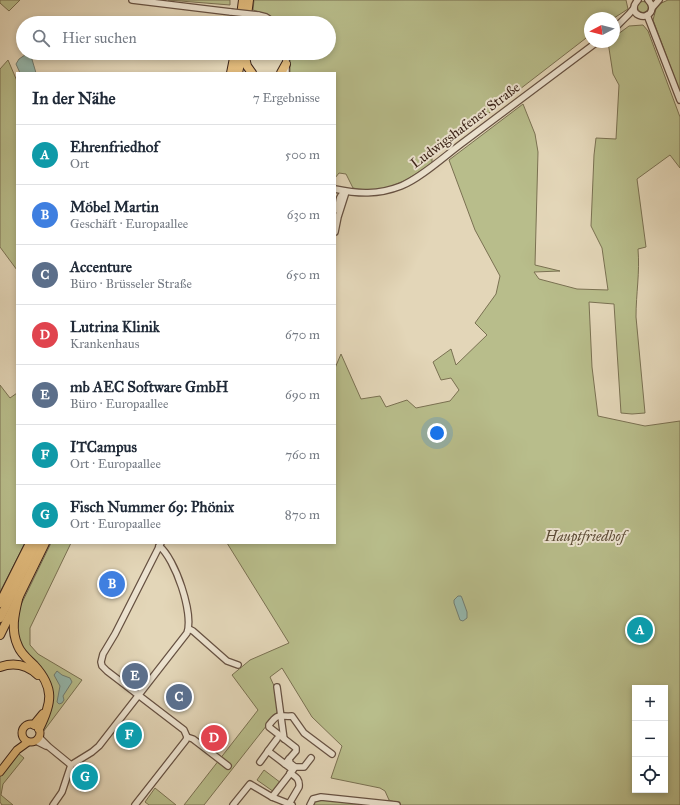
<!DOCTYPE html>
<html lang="de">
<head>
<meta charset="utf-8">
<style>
	:root { --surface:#fff; --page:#f2f2f3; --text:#1f2937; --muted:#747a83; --line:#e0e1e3; --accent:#8f2418 }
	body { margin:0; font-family:"IM FELL Great Primer",serif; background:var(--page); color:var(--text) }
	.controls { position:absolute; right:12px; bottom:12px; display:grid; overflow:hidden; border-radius:0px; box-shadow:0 2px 6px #0003 }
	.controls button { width:36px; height:36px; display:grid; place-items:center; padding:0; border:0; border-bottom:1px solid var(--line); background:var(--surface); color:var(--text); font:20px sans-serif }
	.compass { position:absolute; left:584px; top:12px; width:36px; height:36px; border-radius:50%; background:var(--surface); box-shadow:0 2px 6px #0003; rotate:263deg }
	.you { position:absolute; left:437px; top:433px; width:14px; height:14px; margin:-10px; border:3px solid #fff; border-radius:50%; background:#1a73e8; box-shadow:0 0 0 6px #1a73e833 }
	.badge { display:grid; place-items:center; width:26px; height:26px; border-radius:50%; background:var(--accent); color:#fff; font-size:13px; font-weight:700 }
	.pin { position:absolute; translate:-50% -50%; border:2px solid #fff; box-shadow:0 1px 4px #0006 }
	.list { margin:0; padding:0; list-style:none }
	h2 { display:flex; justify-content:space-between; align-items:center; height:52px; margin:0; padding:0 16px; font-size:17px }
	h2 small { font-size:13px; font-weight:400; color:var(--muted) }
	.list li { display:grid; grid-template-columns:26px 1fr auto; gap:12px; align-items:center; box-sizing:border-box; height:60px; padding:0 16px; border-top:1px solid var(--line) }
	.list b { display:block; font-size:15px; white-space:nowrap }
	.list p { margin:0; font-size:13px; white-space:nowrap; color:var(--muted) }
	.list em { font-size:13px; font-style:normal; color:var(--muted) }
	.icon { flex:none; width:22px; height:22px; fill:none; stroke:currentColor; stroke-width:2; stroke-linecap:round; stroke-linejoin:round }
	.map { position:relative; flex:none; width:680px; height:805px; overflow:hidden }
	.search { position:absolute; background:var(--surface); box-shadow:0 2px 6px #0003; left:16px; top:16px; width:320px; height:44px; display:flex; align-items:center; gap:10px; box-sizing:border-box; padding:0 14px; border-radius:22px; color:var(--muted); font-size:15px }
	.panel { position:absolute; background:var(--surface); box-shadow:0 2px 6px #0003; left:16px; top:72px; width:320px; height:472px; border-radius:0px }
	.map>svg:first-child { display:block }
	.green { fill:#b8bd8b; stroke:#7a7152; fill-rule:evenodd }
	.water { fill:#95b9af; stroke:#727e73 }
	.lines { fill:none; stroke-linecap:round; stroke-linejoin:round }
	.minor-casing { stroke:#665142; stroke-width:8 }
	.major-casing { stroke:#3d251a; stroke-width:9 }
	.highway-casing { stroke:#3d251a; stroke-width:10 }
	.minor { stroke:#ede4d1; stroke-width:5.5 }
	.major { stroke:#e2bb7c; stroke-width:7 }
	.highway { stroke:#e2bb7c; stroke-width:8 }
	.minor-bridge-casing { stroke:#665142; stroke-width:8; stroke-linecap:butt }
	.minor-bridge { stroke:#ede4d1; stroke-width:5.5 }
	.labels { text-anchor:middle; stroke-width:4; stroke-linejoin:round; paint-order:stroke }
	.street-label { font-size:14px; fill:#3d251a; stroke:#ede4d1 }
	.park-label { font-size:14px; font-style:italic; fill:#5c4b36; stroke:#ede4d1 }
</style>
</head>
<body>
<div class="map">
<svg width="680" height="805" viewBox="0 0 680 805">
	<rect width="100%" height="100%" fill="#e3d6b8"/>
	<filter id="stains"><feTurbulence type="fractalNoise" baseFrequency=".005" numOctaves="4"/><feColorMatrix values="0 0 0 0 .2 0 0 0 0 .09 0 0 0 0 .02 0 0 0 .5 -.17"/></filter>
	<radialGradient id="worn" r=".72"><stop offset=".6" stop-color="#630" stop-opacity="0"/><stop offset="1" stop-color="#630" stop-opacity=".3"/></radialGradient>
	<!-- green -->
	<g class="green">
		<polygon points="0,0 20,0 9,11 0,3"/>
		<polygon points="168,0 230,0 230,5"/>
		<path d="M254,0h372l2,9 -14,9h-24v17l-158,122v6c-26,18 -47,32 -79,25l-7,-14 -7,-1 -4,5v-105h-45v-20h39v-30h-48l-12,-8 -16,-5z"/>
		<polygon points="668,0 680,0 680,92 653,20 657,5"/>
		<circle cx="643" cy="7" r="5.5"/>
		<path d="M643,25l5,6 32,86v51l-10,-13 -33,24 9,68 -8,2c2,24 -2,44 -2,68l9,96 -13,1 -11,-1 -7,-109 -25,-2 3,65 6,49 47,10 35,-5v384h-282v-2l-9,-3 -4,-9 -5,-3 -49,-10 11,-32 -30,-29 -30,-49 -12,9 5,11 3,23 -74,94h-20l74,-95 -26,-35 18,-15 39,-17 -62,-100h108v-175l6,-14 20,45 19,-3 6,11 21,-7 9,8 34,-7 9,-11 -8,-12 -10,2 -8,-18 18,-13 5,16 31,-30 -12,-12 21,-29 4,-18 -25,-46 -26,-70 74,-56 12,30 3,18 -3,113 25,6 -26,1 5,7 38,10 31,1 -6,-42 -11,-22 3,-71 2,-17 20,1 3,-54 -6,-11 -5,-32h6v-5l15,-11zM635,688h30v102h-30z"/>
		<polygon points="8,60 17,81 17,270 0,247 0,69"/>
		<polygon points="0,385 10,398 17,393 17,543 25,543 0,592"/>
		<polygon points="51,543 71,543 30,628 30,645 38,654 82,680 43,732 43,728 52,697 17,638 16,615"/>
		<polygon points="18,753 24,758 3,784 1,795 13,805 2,805 0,802 0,775"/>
		<polygon points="264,770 281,783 278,784 274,792 257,780"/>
		<polygon points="155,788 176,805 149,805 145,802"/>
		<polygon points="319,799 378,805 311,805 312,803"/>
	</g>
	<!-- water -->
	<g class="water">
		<polygon points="25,55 31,56 36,73 20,73 16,64 19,59"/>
		<polygon points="458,596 461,596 462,598 467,612 467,618 463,621 460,620 454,603 454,600"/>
		<polygon points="57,671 62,675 70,678 72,682 63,696 64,700 62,703 59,704 57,702 60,686 54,675"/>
	</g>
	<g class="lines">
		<!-- minor casing -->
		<g class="minor-casing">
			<g id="minor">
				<polyline points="132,0 231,12"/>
				<path d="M638,0c-14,14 12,24 14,8 0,-3 -2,-6 -4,-8"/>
				<polyline points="652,8 659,0"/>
				<polyline points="258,15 266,17 275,23"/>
				<polyline points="647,15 680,100"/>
				<polyline points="614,29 629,14 634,8"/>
				<polyline points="286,53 286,73"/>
				<path d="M335,189c23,5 43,6 66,-3 20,-8 46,-32 64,-45 44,-33 88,-66 132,-99"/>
				<path d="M338,210c1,-8 0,-15 8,-18"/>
				<polyline points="335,232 338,217 346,192"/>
				<polyline points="189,629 193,631 227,661 238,665"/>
				<polyline points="277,687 284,739"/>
				<polyline points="39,737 49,747 71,765"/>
				<polyline points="187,737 193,739 228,766"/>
				<polyline points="277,739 268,751 285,764"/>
				<polyline points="36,741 46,746"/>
				<path d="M289,759l7,-8v-3l-27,-21v-2c10,-13 9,-8 23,-9l12,17 28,21"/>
				<polyline points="260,762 268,751"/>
				<polyline points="295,767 304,767 311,758"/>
				<polyline points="272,797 293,770 295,767 290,763 289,759 285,764 293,770"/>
				<path d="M289,804l10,-17c1,-8 -3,-10 -9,-14"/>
				<path d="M53,805l9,-13 9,-27 21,-13 7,-6 88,-113c7,-19 -12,-75 -28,-87"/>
				<polyline points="135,805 186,740 187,737 184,730 107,671 102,666 101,662 103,654 115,634 161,543"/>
				<polyline points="233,805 250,784 272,797 292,805"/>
				<polyline points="310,805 313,799 321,797 397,805"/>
			</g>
		</g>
		<!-- major casing -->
		<g class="major-casing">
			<g id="major">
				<circle cx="31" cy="733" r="9"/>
				<polyline points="0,772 17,750 28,742"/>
			</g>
		</g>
		<!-- highway casing -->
		<g class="highway-casing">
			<g id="highway">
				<polyline points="240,23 243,0"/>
				<polyline points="246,23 249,0"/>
				<polyline points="244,53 247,66 252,73"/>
				<polyline points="231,73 235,53"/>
				<polyline points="238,73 242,54"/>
				<polyline points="281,73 286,64"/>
				<path d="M19,595c-4,17 -9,34 -1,51 3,8 10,13 16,19 21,23 18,38 5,64"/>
				<polyline points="0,603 30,543"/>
				<polyline points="0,618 37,543"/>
				<polyline points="0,635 45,543"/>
				<path d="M0,667c14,-5 27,-2 38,8"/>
				<polyline points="34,725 43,714"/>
			</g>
		</g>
		<!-- minor -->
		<use href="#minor" class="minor"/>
		<!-- major -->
		<use href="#major" class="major"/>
		<!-- highway -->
		<use href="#highway" class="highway"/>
		<!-- minor-bridge casing -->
		<g class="minor-bridge-casing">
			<polyline id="minor-bridge" points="231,12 258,15"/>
		</g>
		<!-- minor-bridge -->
		<use href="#minor-bridge" class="minor-bridge"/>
	</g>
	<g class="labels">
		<!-- street labels -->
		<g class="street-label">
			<text transform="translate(465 125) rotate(-37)" y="5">Ludwigshafener Straße</text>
		</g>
		<!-- park labels -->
		<g class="park-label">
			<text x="585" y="541">Hauptfriedhof</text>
		</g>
	</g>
	<rect width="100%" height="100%" filter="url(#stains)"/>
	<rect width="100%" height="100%" fill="url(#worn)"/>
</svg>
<div class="controls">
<button>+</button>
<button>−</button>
<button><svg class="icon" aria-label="locate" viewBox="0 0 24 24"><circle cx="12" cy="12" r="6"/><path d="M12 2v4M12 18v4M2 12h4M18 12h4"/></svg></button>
</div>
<svg class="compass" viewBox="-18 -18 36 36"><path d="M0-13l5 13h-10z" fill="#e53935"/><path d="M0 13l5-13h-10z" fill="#747a83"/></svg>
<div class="you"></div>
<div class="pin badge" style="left:640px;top:630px;background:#0f9aa8">A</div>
<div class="pin badge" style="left:112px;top:584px;background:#3f7fe0">B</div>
<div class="pin badge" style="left:179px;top:697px;background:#5c6f8a">C</div>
<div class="pin badge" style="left:214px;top:738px;background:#e0444e">D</div>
<div class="pin badge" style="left:135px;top:676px;background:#5c6f8a">E</div>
<div class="pin badge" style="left:129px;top:735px;background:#0f9aa8">F</div>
<div class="pin badge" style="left:85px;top:777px;background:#0f9aa8">G</div>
<div class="search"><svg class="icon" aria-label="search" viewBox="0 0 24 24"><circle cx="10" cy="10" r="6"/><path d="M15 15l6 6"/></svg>Hier suchen</div>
<section class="panel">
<h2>In der Nähe<small>7 Ergebnisse</small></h2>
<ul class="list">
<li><span class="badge" style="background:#0f9aa8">A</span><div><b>Ehrenfriedhof</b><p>Ort</p></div><em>500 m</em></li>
<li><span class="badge" style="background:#3f7fe0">B</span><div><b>Möbel Martin</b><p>Geschäft · Europaallee</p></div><em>630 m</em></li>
<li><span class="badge" style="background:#5c6f8a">C</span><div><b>Accenture</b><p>Büro · Brüsseler Straße</p></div><em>650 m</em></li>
<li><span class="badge" style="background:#e0444e">D</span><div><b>Lutrina Klinik</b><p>Krankenhaus</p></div><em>670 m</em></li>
<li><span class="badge" style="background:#5c6f8a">E</span><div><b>mb AEC Software GmbH</b><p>Büro · Europaallee</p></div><em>690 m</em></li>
<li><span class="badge" style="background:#0f9aa8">F</span><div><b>ITCampus</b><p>Ort · Europaallee</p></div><em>760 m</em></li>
<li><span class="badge" style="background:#0f9aa8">G</span><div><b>Fisch Nummer 69: Phönix</b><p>Ort · Europaallee</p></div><em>870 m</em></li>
</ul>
</section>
</div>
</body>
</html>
